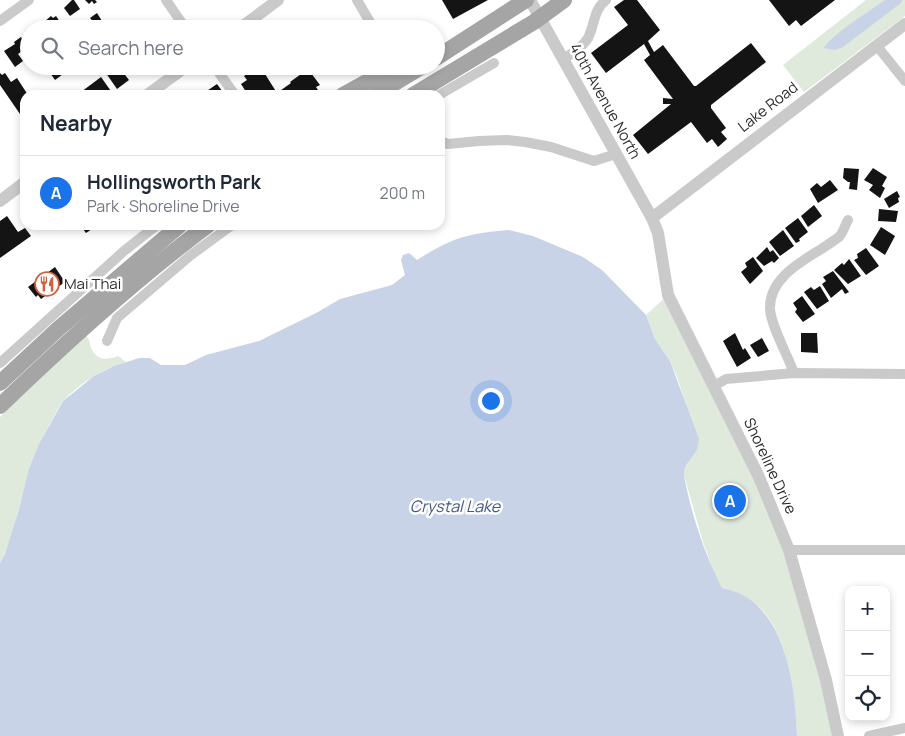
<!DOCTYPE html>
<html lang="en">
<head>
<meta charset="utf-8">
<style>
	:root { --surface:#fff; --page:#f2f2f3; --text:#1f2937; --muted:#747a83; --line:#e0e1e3; --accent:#1a73e8 }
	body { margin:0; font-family:Manrope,sans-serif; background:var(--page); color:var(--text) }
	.controls { position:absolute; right:15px; bottom:15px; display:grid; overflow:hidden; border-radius:10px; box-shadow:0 2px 8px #0003 }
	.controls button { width:45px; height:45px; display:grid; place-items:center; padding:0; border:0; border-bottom:1px solid var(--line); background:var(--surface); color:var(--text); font:25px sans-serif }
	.you { position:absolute; left:490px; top:400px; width:18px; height:18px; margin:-12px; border:4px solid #fff; border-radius:50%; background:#1a73e8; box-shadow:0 0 0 8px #1a73e833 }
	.badge { display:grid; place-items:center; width:32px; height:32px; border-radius:50%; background:var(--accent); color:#fff; font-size:16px; font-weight:700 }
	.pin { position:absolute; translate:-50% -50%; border:2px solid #fff; box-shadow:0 1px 5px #0006 }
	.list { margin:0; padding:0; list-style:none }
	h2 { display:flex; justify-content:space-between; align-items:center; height:65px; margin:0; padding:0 20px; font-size:21px }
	h2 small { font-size:16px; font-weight:400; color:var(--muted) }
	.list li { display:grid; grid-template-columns:32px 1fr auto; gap:15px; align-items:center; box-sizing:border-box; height:75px; padding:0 20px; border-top:1px solid var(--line) }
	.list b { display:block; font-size:19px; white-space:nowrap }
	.list p { margin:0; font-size:16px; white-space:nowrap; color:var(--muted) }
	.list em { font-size:16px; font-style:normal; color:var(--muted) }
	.icon { flex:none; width:28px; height:28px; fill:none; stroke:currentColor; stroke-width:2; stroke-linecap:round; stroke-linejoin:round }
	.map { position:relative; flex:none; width:905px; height:736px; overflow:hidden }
	.search { position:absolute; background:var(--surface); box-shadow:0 2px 8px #0003; left:20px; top:20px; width:425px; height:55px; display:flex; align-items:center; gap:12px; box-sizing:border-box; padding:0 18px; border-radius:28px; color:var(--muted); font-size:19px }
	.panel { position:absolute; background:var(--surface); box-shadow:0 2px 8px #0003; left:20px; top:90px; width:425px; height:140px; border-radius:15px }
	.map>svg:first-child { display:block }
	.green { fill:#dfe9dc }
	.water { fill:#c9d3e7 }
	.building { fill:#141414 }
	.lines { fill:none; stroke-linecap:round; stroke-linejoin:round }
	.minor { stroke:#cacaca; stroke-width:10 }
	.tertiary { stroke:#cacaca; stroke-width:12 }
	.primary { stroke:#a5a5a5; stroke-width:16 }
	.labels { text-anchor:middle; stroke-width:5; stroke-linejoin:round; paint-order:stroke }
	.street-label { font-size:15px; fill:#2d2d2d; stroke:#fff }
	.poi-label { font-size:15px; fill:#2d2d2d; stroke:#fff; text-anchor:start }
	.water-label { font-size:16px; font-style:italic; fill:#435887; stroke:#fff }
</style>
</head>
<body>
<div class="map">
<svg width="905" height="736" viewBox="0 0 905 736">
	<rect width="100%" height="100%" fill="#fff"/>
	<!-- green -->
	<g class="green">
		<polygon points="866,0 905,0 905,16 804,92 783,65"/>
		<path d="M668,295l121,255 49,186h-41c-3,-38 -7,-97 -35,-126 -3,-4 -8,-6 -12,-9 -11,-7 -16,-11 -28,-13l-8,-15 -11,-31 -19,-67 1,-8 12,-17 -11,-46 -8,-24 -8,-19 -15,-22 -9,-24z"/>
		<path d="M85,335c6,5 4,9 7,15 6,11 16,10 26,6l8,6c-23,7 -45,20 -62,38 -4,4 -7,11 -10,16 -14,24 -24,51 -31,78 -7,23 -10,48 -23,69v-146z"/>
	</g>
	<!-- water -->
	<g class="water">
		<path d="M885,0h17l-1,3 -58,44 -8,3 -11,-2c8,-14 46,-37 61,-48z"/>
		<path d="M509,230l24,6 50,21 19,13 44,45 9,24 15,22 29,78 -2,11 -12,17 -1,8c7,38 20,78 38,113 63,11 73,95 75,148h-797v-173l5,-9 13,-41 11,-44 10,-25 24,-43 31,-25 20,-10 25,-8h11l11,7h24l21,-10 53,-14 59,-29 22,-13 52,-14 13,-10 -4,-15 2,-5 6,-2 8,7c34,-22 52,-27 92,-30z"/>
	</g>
	<!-- building -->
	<g class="building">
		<polygon points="72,0 74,0 80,9 70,16 64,8"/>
		<polygon points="85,0 95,0 97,2 94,4 92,1 89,4"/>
		<polygon points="442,0 488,0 453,19"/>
		<polygon points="624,0 637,0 660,30 648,41 654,52 663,45 694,86 696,86 751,43 766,62 711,105 711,108 726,128 721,132 727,139 718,147 712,139 707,143 691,122 648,154 633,135 671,104 663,104 663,98 673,99 644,60 650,55 644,44 606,73 591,53 628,25 614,7"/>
		<polygon points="769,0 835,0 801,26 796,20 789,26"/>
		<polygon points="97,13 102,21 96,25 90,18"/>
		<polygon points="51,16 53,18 56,16 62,25 60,27 61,29 49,29 44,22"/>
		<polygon points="305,23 310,29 295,29 299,25 301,27"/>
		<polygon points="21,37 28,47 18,54 23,61 15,67 4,51 15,44 14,42"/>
		<polygon points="52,66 68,66 70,69 55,80 48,70"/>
		<polygon points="101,66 118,66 129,80 117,89"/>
		<polygon points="134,66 148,66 139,73"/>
		<polygon points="258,66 260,66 277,93 291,83 290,82 308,69 320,85 316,87 320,93 318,95 248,95 241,84 247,80 244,76"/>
		<polygon points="0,73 2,75 5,73 11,82 17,78 28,95 25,95 25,100 20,103 25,110 20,114 0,85"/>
		<polygon points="101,77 113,94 112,95 77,95"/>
		<polygon points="217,84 225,95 201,95"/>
		<polygon points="844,168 859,169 857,190 849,189 850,182 848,182 843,178"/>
		<polygon points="873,168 887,177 882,186 885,188 880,198 869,190 873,185 864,180"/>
		<polygon points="830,180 838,190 818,203 810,189 817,183 821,187"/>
		<polygon points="897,191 900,197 898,198 899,202 889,208 884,199"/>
		<polygon points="814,205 822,216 808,227 801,216"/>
		<polygon points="879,209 898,211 896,222 878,221"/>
		<polygon points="7,216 18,232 25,228 31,236 0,258 0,221"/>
		<polygon points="798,218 808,232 799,239 800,241 796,243 785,228"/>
		<polygon points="80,225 98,225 86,233"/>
		<polygon points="881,227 895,236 885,255 870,245"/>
		<polygon points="783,230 794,246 780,256 769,242"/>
		<polygon points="767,247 770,252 773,250 779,258 774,263 772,261 764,266 756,258"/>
		<polygon points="866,248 879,266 866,275 854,260 858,258 857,254"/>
		<polygon points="753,257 763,271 750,284 741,272 747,267 745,263"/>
		<polygon points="849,259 861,276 848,284 834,270 842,263 844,265"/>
		<polygon points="55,267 65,282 41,299 38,295 36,297 28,287"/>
		<polygon points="833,271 849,292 845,294 842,289 831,298 822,284 826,281 823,277"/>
		<polygon points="820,286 829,301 817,309 804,292 811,287 814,290"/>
		<polygon points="802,296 815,314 803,322 795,312 797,309 793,303"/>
		<polygon points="735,333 743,350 745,348 751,358 737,367 723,341"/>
		<polygon points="801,333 817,333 818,353 801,352"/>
		<polygon points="762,338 769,351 758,357 750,345"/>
	</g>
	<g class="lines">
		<!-- minor -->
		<g class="minor">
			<polyline points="166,0 186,29"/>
			<polyline points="357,0 374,29"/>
			<polyline points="0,21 29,0"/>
			<polyline points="877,46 905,81"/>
			<path d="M564,59c8,-6 19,-12 24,-21 7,-13 5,-28 18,-38"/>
			<polyline points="214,66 235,95"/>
			<polyline points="439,95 494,63"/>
			<polyline points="440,141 448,144 479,141 507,140 525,142 551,147 594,161 616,154"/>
			<polyline points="107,341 117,318 191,255 232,225"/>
			<polyline points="0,363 124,251 157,225"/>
			<path d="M794,373c-6,-17 -23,-47 -24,-64 -1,-32 33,-48 56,-63 4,-3 9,-6 13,-9 4,-4 6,-12 9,-17"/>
			<polyline points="714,386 726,379 794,373 905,374"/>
			<polyline points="789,550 905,550"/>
			<polyline points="869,736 905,728"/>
		</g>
		<!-- tertiary -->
		<g class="tertiary">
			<polyline points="530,0 652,218 658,233 668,295 759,477 789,550 826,680 838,736"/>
			<polyline points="239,29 278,0"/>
			<polyline points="147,95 187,66"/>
			<polyline points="0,201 25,182"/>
			<polyline points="652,218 905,24"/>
		</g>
		<!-- primary -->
		<g class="primary">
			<polyline points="436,58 526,0"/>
			<polyline points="343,95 372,79 401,66"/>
			<polyline points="375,95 423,66"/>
			<polyline points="413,95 534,22 564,0"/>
			<polyline points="0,383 58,329 180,225"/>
			<path d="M0,406c66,-64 135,-126 208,-181"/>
		</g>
	</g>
	<!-- icons -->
	<defs>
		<g id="restaurant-ring" transform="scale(1.25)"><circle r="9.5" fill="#fff" stroke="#d4603f" stroke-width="1.5"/><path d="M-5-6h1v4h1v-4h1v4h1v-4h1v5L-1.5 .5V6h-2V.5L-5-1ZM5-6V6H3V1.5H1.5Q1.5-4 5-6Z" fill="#d4603f"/></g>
	</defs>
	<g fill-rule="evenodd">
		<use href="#restaurant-ring" x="47" y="284"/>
	</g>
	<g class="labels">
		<!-- street labels -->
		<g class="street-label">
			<text transform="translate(605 101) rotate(61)" y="5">40th Avenue North</text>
			<text transform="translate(768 107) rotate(-38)" y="5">Lake Road</text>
			<text transform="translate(770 466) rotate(65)" y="5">Shoreline Drive</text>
		</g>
		<!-- poi labels -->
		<g class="poi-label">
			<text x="64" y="289">Mai Thai</text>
		</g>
		<!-- water labels -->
		<g class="water-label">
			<text x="455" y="512">Crystal Lake</text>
		</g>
	</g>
</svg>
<div class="controls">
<button>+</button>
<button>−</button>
<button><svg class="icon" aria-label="locate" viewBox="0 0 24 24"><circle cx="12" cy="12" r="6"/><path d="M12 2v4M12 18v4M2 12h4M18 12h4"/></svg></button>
</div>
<div class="you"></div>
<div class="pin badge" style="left:730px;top:501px">A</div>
<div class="search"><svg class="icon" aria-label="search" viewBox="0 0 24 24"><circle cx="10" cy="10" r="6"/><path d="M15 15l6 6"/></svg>Search here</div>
<section class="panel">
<h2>Nearby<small></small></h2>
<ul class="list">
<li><span class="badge">A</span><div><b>Hollingsworth Park</b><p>Park · Shoreline Drive</p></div><em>200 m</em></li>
</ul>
</section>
</div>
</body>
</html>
